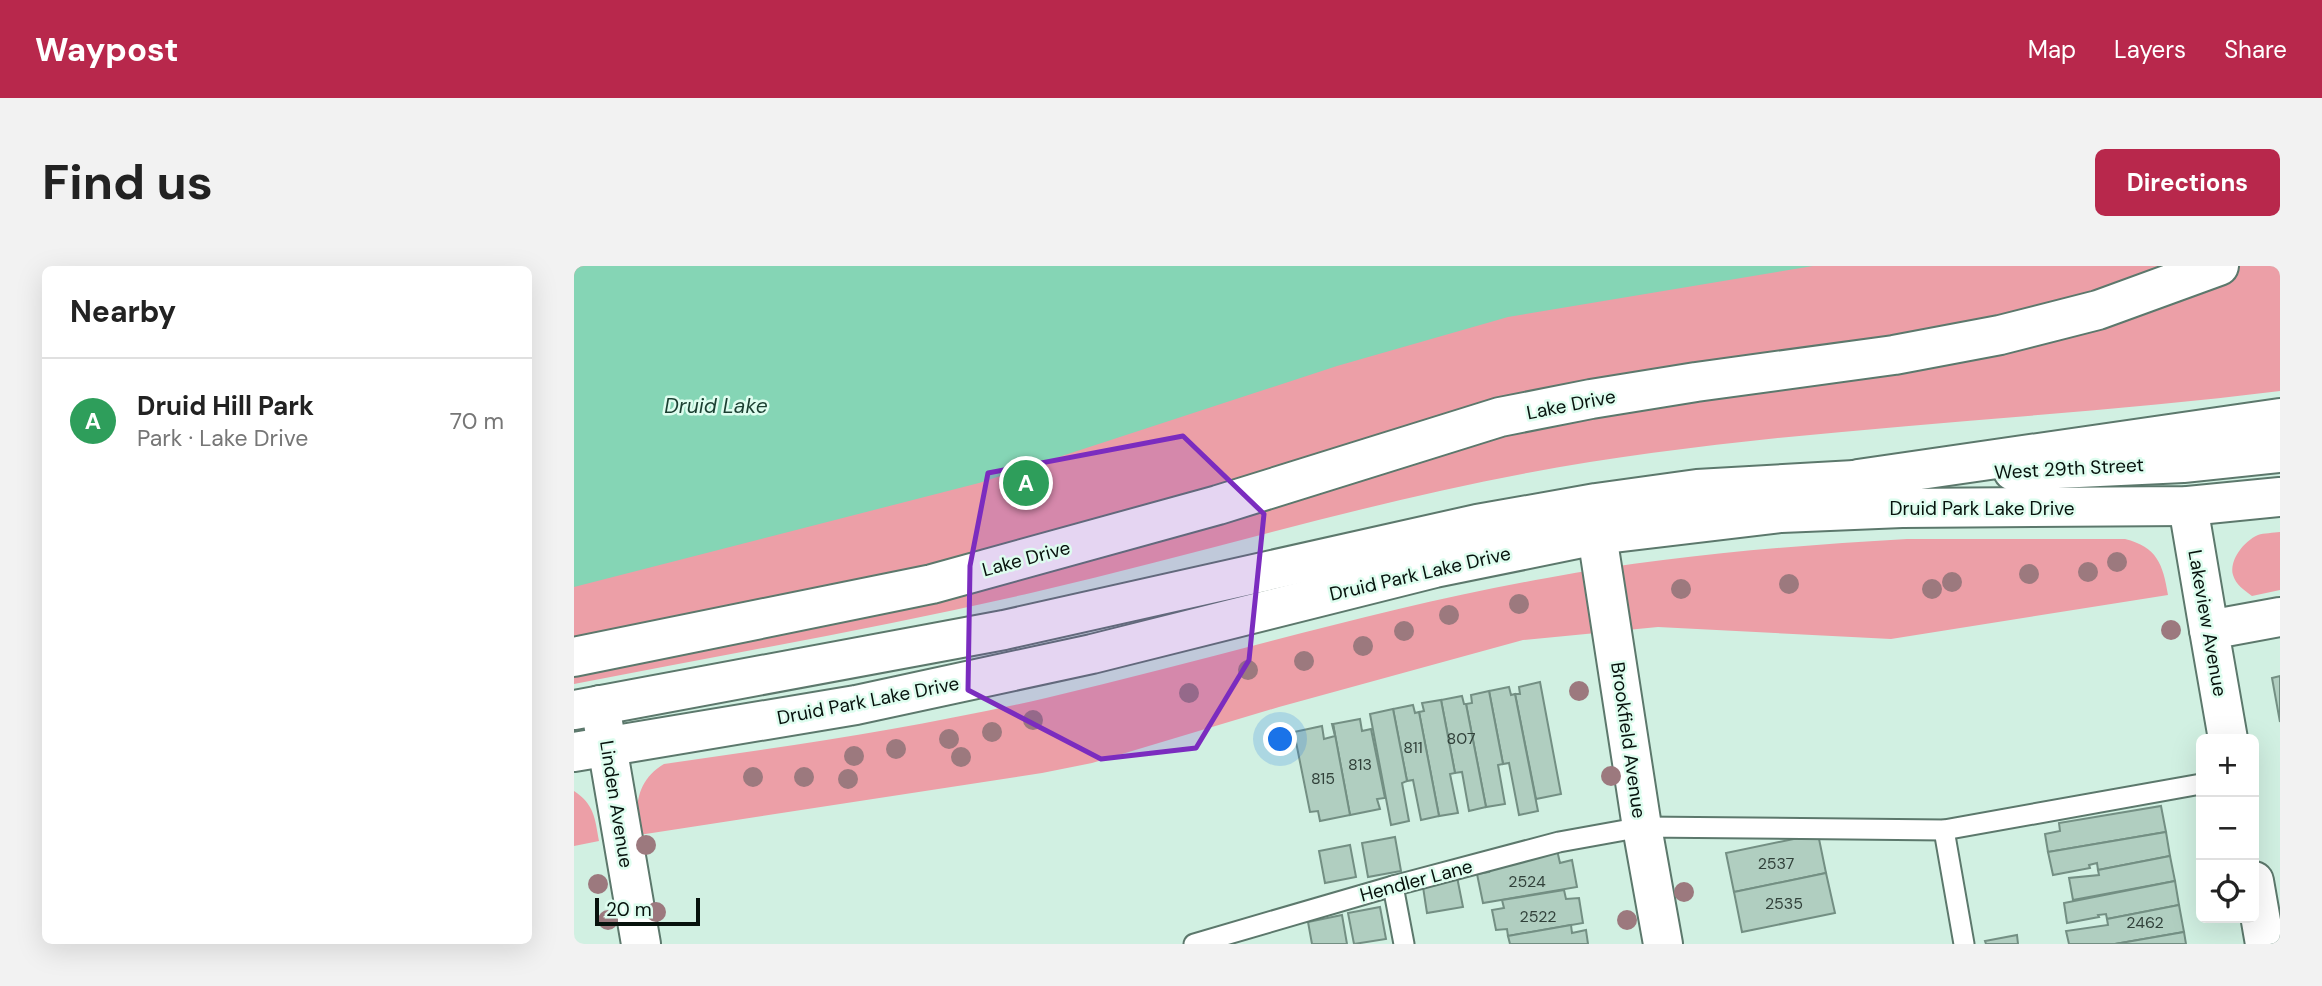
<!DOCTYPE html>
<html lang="en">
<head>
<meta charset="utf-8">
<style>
	:root { --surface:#fff; --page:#f2f2f2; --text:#222; --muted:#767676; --line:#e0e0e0; --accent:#b8284c }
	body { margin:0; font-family:"DM Sans",sans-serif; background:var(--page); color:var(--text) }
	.controls { position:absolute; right:21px; bottom:21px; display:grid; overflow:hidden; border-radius:10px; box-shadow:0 7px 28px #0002 }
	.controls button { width:63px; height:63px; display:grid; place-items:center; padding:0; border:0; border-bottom:2px solid var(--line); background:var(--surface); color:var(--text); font:35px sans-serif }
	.scale { position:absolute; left:21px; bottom:18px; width:105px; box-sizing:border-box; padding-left:7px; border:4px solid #07120d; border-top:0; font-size:19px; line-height:24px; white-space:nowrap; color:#07120d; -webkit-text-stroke:5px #defdef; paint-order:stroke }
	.you { position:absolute; left:707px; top:474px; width:24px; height:24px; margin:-18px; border:5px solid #fff; border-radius:50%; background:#1a73e8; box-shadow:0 0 0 10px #1a73e833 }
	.badge { display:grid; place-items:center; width:46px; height:46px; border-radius:50%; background:var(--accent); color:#fff; font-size:23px; font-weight:700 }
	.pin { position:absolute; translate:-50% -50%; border:4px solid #fff; box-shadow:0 2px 7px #0006 }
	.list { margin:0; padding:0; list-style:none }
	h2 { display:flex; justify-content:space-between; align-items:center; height:91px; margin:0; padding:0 28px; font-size:30px }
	h2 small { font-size:23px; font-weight:400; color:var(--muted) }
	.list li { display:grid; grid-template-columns:46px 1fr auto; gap:21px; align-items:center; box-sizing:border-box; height:126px; padding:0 28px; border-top:2px solid var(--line) }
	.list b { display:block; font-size:26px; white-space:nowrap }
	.list p { margin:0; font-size:23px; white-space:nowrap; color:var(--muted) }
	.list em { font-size:23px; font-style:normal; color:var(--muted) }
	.icon { flex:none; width:38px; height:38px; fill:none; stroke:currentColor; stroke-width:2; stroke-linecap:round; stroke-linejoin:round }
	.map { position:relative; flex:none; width:1706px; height:678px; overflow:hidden; border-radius:10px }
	header { display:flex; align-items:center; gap:42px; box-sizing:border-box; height:98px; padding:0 35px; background:var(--accent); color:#fff }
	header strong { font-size:33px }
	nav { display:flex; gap:38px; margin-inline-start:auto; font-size:24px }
	.intro { display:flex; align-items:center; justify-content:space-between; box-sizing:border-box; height:168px; padding:0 42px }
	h1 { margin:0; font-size:49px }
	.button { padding:18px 32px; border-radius:10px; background:var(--accent); color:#fff; font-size:24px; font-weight:700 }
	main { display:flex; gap:42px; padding:0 42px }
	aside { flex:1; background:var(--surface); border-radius:10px; box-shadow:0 7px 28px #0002 }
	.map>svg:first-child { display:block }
	.green { fill:#ec9fa7 }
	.water { fill:#85d5b5 }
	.building { fill:#b0cec0; stroke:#738f83; stroke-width:2 }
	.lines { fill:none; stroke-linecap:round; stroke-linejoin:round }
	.lane-casing { stroke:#5c786c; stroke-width:23 }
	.street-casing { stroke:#5c786c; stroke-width:42 }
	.secondary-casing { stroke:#5c786c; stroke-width:42 }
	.highway-casing { stroke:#5c786c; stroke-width:42 }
	.lane { stroke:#fff; stroke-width:19 }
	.street { stroke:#fff; stroke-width:38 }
	.secondary { stroke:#fff; stroke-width:38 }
	.highway { stroke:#fff; stroke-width:38 }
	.tree { fill:#9c797e }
	.marked { fill:#7b2cbf; fill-opacity:0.2; stroke:#7b2cbf; stroke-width:5; stroke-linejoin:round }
	.labels { text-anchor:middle; stroke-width:5; stroke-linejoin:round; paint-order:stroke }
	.number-label { font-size:16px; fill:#31413a }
	.street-label { font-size:19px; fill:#07120d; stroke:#defdef }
	.water-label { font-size:21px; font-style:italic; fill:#1b3f31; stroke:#defdef }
</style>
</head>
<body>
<header>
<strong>Waypost</strong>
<nav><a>Map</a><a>Layers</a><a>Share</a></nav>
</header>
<div class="intro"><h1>Find us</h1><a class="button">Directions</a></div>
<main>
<aside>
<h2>Nearby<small></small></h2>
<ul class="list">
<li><span class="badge" style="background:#2e9e5b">A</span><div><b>Druid Hill Park</b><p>Park · Lake Drive</p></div><em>70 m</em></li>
</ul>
</aside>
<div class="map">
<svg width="1706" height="678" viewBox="0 0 1706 678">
	<rect width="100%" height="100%" fill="#d1f0e2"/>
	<!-- green -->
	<g class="green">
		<path d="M0,0h1706v125c-250,31 -505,36 -753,82 -166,31 -328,81 -492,119 -152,35 -307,62 -461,92z"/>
		<path d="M1706,266v58l-28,6c-8,-6 -16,-11 -19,-21 -4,-15 11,-34 25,-40 6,-2 15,-2 22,-3z"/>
		<path d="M1333,273h218c32,8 38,25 43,56l-277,44 -233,-12 -135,13 -244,67 -187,56 -50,10 -403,62c-5,-29 -2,-55 25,-71 128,-18 256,-37 382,-66 167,-39 332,-90 501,-120 119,-22 239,-32 360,-39z"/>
		<path d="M0,525c20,13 21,27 25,50l-25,5z"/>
	</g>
	<!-- water -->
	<polygon class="water" points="0,0 1239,0 934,51 763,100 405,217 0,321"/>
	<!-- building -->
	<g class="building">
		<polygon points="1706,410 1706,456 1698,412"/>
		<polygon points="966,416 987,528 962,533 941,428 946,428 945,421"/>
		<polygon points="935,421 937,429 941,428 964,545 945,549 935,497 929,498 915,425"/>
		<polygon points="915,425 929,498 924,499 931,538 912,541 892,438 898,437 897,429"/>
		<polygon points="888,430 890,438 892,438 912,541 895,545 888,506 881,507 867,434"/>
		<polygon points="867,434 881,507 876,508 884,547 865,550 845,446 850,445 848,437"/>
		<polygon points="839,439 841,447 845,446 865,550 847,554 839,514 833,515 819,443"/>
		<polygon points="819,443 833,515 828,517 835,555 817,559 796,448"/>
		<polygon points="786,453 788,465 797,463 811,532 803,533 806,543 776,549 759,458"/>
		<polygon points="758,458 759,458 776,549 746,555 744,545 736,546 720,466 748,460 750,473 761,470"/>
		<polygon points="1587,540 1592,566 1474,586 1471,568 1486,565 1485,557"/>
		<polygon points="1592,566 1596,590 1524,604 1523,597 1515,599 1516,602 1479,609 1474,586"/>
		<polygon points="1244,568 1252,607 1160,626 1152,587"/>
		<polygon points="821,571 827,605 794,611 788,577"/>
		<polygon points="776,579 782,611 751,617 745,585"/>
		<polygon points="983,584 986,597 998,594 1003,621 909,637 903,608 915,606 913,601"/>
		<polygon points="1596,590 1601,615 1499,634 1495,612 1525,609 1524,604"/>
		<polygon points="1252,607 1261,647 1168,666 1160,626"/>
		<polygon points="883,611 889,641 853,647 849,621"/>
		<polygon points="1601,615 1605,639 1533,653 1532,648 1524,649 1525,651 1493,657 1490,637"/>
		<polygon points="990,624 992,633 1005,632 1009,657 934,670 933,663 922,664 918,644 930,642 928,634"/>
		<polygon points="1605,639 1610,666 1541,678 1495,678 1492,665 1534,659 1533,653"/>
		<polygon points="806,641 812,673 780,678 774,647"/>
		<polygon points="768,649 773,678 738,678 734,656"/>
		<polygon points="997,659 998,667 1012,664 1014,678 936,678 934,670"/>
		<polygon points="1610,666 1612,678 1541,678"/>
		<polygon points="1443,669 1444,678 1412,678 1411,675"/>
	</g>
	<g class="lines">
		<!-- lane casing -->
		<g class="lane-casing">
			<g id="lane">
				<polyline points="1370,564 1390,678"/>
				<polyline points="819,620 830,678"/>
				<polyline points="620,678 819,620 985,576 1068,561 1370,564 1627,518"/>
			</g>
		</g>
		<!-- street casing -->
		<g class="street-casing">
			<g id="street">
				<polyline points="1614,240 1635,364"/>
				<polyline points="1023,269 1068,561 1089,678"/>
				<polyline points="0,391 358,318 644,239 926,151 1017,133 1122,116 1320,89 1426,69 1524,44 1645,0"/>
				<polyline points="26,439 67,678"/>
			</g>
		</g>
		<!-- secondary casing -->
		<g class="secondary-casing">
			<g id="secondary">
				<polyline points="1439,205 1609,197 1706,187"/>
				<polyline points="0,444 430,364 903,258 1022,237 1123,223 1316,212"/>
				<polyline points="1654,473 1635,364 1706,351"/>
				<polyline points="0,486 282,439 518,388 861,302 1023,269 1207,247 1328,242 1614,240 1706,231"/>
				<polyline points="1680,615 1691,678"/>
			</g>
		</g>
		<!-- highway casing -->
		<g class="highway-casing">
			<polyline id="highway" points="1284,213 1706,152"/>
		</g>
		<!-- lane -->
		<use href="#lane" class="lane"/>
		<!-- street -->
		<use href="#street" class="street"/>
		<!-- secondary -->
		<use href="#secondary" class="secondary"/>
		<!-- highway -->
		<use href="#highway" class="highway"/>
	</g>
	<!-- trees -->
	<g class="tree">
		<circle cx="1543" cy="296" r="10"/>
		<circle cx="1514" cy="306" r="10"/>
		<circle cx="1455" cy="308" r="10"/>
		<circle cx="1378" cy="316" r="10"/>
		<circle cx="1215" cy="318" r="10"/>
		<circle cx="1107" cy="323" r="10"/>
		<circle cx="1358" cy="323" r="10"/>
		<circle cx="945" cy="338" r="10"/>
		<circle cx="875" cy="349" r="10"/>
		<circle cx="1597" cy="364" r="10"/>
		<circle cx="830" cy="365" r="10"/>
		<circle cx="789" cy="380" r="10"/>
		<circle cx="730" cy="395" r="10"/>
		<circle cx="674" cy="404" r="10"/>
		<circle cx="1005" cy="425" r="10"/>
		<circle cx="615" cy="427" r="10"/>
		<circle cx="459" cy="454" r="10"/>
		<circle cx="418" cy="466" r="10"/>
		<circle cx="375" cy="473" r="10"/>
		<circle cx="322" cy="483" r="10"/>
		<circle cx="280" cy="490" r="10"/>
		<circle cx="387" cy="491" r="10"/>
		<circle cx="1037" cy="510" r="10"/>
		<circle cx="179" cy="511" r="10"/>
		<circle cx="230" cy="511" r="10"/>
		<circle cx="274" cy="513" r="10"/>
		<circle cx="72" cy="579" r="10"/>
		<circle cx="24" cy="618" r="10"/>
		<circle cx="1110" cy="626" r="10"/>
		<circle cx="82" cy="646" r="10"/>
		<circle cx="34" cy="654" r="10"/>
		<circle cx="1053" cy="654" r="10"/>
	</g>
	<!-- marked area -->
	<path class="marked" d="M609,170l81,78 -15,146 -53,88 -95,11 -133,-69 2,-124 18,-93z"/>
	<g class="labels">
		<!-- number labels -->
		<g class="number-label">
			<text x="887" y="478">807</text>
			<text x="839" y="487">811</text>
			<text x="786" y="504">813</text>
			<text x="749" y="518">815</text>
			<text x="1202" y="603">2537</text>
			<text x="953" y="621">2524</text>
			<text x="1210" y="643">2535</text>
			<text x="964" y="656">2522</text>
			<text x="1571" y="662">2462</text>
		</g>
		<!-- street labels -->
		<g class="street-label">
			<text transform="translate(997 138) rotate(-11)" y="7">Lake Drive</text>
			<text transform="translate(1495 202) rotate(-3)" y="7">West 29th Street</text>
			<text x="1408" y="249">Druid Park Lake Drive</text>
			<text transform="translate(452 292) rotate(-15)" y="7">Lake Drive</text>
			<text transform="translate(846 307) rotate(-13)" y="7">Druid Park Lake Drive</text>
			<text transform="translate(1634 357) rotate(80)" y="7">Lakeview Avenue</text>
			<text transform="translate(294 434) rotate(-11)" y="7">Druid Park Lake Drive</text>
			<text transform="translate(1055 474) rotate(82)" y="7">Brookfield Avenue</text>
			<text transform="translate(43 538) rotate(81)" y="7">Linden Avenue</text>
			<text transform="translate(842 614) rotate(-15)" y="7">Hendler Lane</text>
		</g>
		<!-- water labels -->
		<g class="water-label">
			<text x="142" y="147">Druid Lake</text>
		</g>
	</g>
</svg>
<div class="controls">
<button>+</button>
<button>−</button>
<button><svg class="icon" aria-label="locate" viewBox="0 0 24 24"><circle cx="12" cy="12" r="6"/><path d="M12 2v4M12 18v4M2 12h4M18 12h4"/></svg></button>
</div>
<div class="scale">20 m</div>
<div class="you"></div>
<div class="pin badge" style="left:452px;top:217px;background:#2e9e5b">A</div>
</div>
</main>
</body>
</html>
